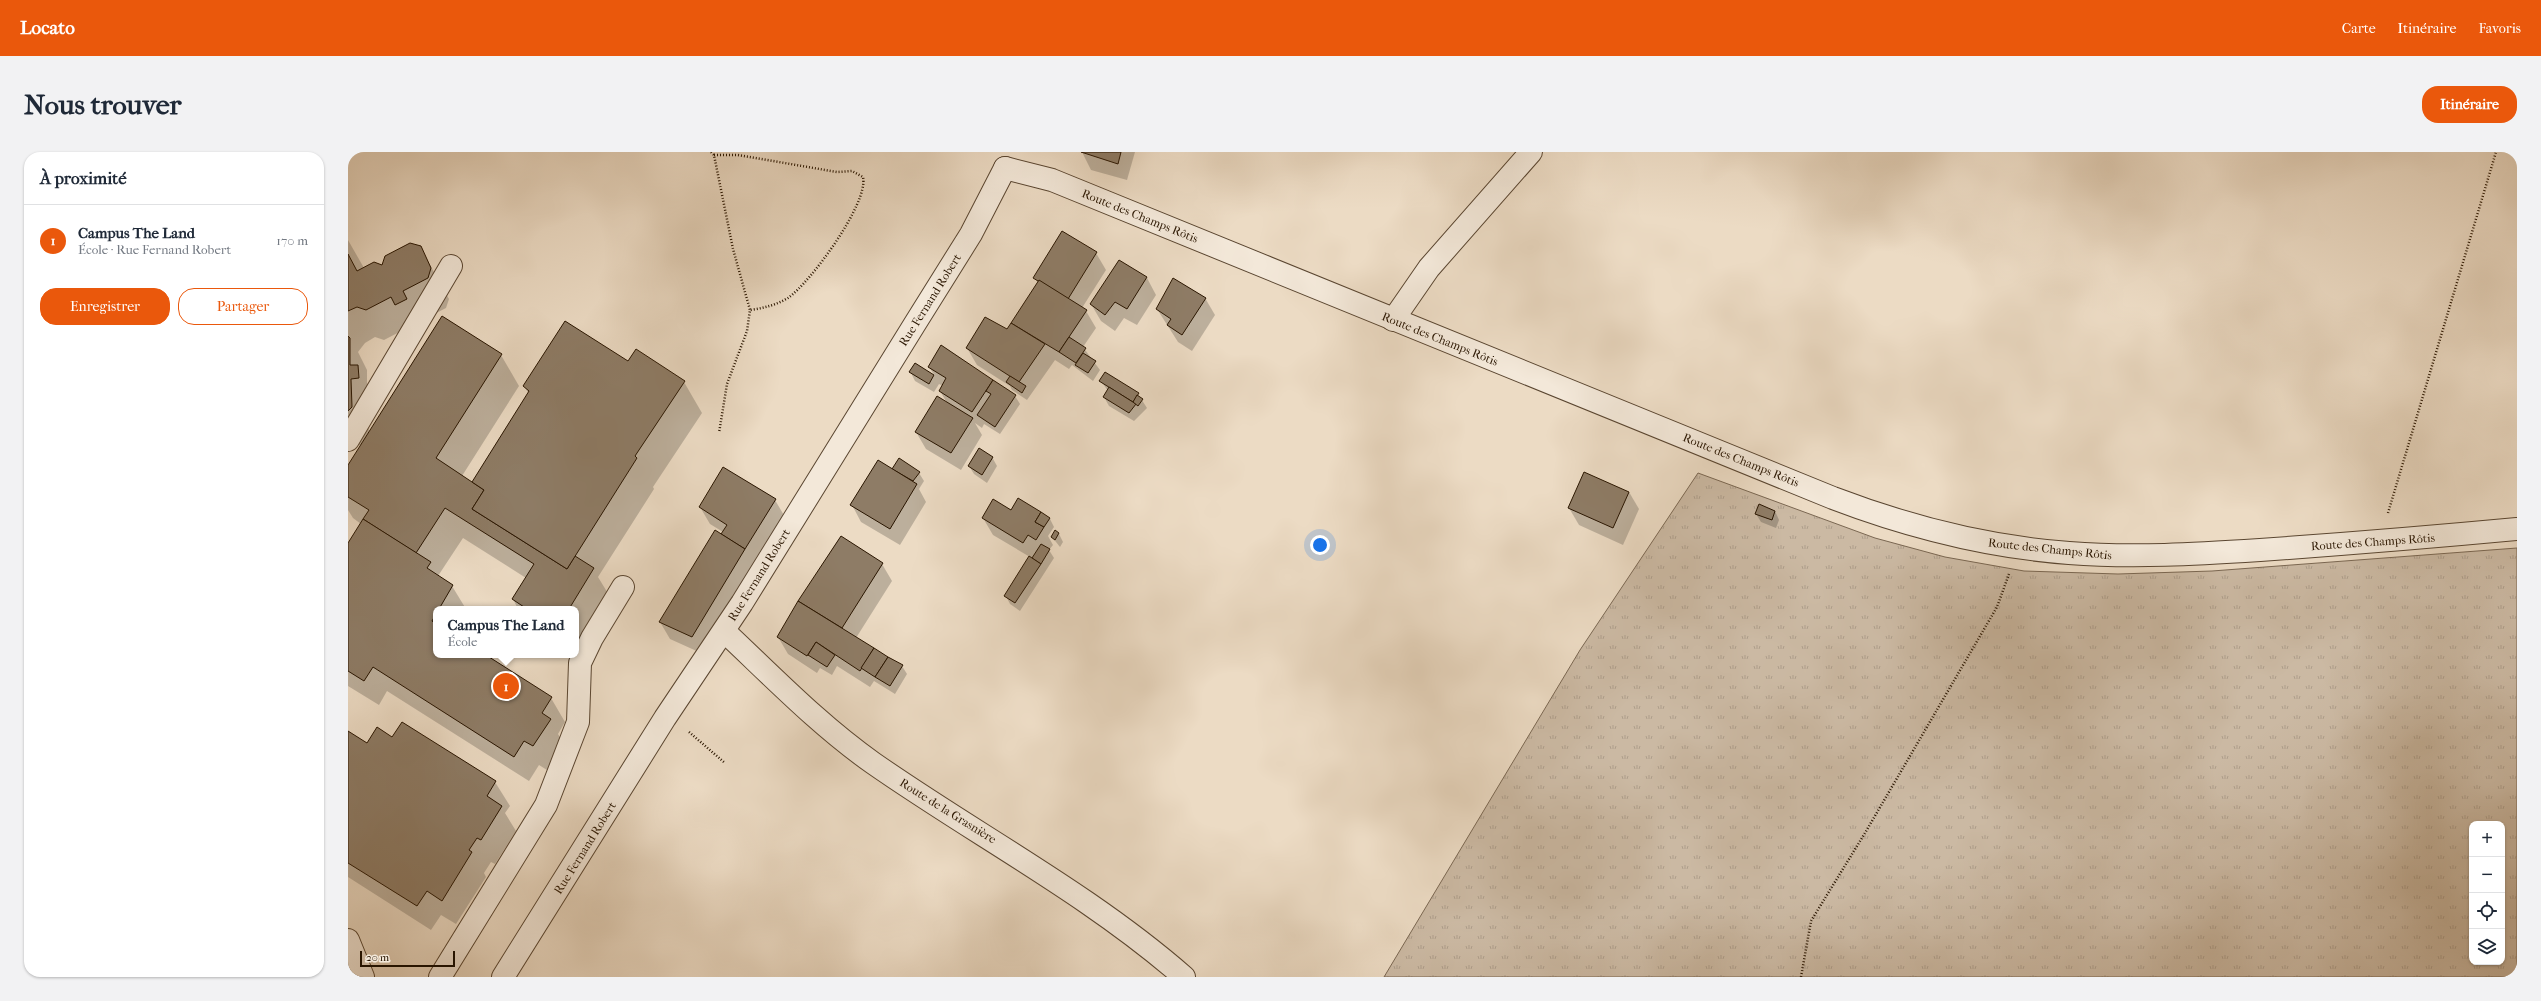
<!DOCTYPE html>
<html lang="fr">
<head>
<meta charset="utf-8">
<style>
	:root { --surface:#fff; --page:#f2f2f3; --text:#1f2937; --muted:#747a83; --line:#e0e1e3; --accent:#ea580c }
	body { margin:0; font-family:"IM FELL French Canon",serif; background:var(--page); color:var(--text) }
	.controls { position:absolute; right:12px; bottom:12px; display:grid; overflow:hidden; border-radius:8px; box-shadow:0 1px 3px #0004 }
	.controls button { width:36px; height:36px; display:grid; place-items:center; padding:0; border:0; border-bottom:1px solid var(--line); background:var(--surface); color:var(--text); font:20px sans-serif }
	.scale { position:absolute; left:12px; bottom:10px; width:95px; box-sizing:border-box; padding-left:4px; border:2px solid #291500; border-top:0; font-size:11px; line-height:14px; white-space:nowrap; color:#291500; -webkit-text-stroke:3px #f3e8d9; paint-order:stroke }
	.you { position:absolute; left:972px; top:393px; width:14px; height:14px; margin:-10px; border:3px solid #fff; border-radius:50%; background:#1a73e8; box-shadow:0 0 0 6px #1a73e833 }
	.badge { display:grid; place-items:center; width:26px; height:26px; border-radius:50%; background:var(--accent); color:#fff; font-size:13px; font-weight:700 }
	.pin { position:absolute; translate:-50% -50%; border:2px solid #fff; box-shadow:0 1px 4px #0006 }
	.popup { position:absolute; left:85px; top:454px; width:146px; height:52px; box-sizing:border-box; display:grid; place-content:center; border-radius:8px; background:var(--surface); filter:drop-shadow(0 1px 3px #0005); font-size:13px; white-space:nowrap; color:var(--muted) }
	.popup b { font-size:15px; color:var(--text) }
	.popup::after { content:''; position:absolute; left:50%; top:100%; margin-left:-8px; border:8px solid transparent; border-top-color:var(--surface) }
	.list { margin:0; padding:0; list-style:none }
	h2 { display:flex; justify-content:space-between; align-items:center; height:52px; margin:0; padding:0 16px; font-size:17px }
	h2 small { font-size:13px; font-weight:400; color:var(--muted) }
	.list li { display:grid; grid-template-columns:26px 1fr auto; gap:12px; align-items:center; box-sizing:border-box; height:72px; padding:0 16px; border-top:1px solid var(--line) }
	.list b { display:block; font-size:15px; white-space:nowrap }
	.list p { margin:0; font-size:13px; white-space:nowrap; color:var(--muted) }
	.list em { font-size:13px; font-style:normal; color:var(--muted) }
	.actions { display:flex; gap:8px; padding:12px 16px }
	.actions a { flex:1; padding:9px 0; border:1px solid var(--accent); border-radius:16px; text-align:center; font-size:14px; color:var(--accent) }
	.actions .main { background:var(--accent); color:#fff }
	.icon { flex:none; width:22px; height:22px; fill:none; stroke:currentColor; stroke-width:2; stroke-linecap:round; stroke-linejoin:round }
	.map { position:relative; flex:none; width:2169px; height:825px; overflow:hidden; border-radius:16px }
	header { display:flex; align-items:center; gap:24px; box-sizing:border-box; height:56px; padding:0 20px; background:var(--accent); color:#fff }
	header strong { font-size:19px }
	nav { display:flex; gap:22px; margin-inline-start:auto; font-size:14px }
	.intro { display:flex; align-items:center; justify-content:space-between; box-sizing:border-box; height:96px; padding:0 24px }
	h1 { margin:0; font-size:28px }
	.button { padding:10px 18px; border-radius:16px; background:var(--accent); color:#fff; font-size:14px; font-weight:700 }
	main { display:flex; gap:24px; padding:0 24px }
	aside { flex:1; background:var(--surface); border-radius:16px; box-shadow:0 1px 3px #0004 }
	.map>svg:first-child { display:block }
	.grass { fill:url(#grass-tufts); stroke:#7a6752; fill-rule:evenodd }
	.shadow { fill:#0003 }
	.building { fill:#8e7c66; stroke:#291500 }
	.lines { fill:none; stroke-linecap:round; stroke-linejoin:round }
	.minor-casing { stroke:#5a4631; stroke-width:24 }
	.path { stroke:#291500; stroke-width:2.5; stroke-dasharray:1 2; stroke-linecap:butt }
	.minor { stroke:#f3e8d9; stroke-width:22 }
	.labels { text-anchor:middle; stroke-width:4; stroke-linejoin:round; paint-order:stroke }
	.street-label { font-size:12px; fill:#291500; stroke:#f3e8d9 }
</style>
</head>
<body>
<header>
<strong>Locato</strong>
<nav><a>Carte</a><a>Itinéraire</a><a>Favoris</a></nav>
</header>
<div class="intro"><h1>Nous trouver</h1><a class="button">Itinéraire</a></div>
<main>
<aside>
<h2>À proximité<small></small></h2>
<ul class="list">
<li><span class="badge">1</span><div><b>Campus The Land</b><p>École · Rue Fernand Robert</p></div><em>170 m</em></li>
</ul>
<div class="actions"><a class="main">Enregistrer</a><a>Partager</a></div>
</aside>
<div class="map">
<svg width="2169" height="825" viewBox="0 0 2169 825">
	<defs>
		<pattern id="grass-tufts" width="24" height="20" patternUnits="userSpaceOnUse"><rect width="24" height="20" fill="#cbb9a3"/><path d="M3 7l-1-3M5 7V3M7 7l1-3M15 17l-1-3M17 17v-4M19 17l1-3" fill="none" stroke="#ae9e8b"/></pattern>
	</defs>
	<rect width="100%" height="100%" fill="#ecdbc4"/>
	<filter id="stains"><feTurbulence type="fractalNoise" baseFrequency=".005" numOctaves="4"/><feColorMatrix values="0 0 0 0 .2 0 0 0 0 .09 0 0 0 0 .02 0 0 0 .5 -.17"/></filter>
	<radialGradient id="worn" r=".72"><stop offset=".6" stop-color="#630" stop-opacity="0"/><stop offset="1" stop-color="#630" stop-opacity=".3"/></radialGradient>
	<!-- grass -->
	<path class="grass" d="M1350,321l177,65 70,19 79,14 94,3 94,-3 305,-23v429h-1133l196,-327zM2124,672h30v138h-30z"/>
	<!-- shadow -->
	<g class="shadow">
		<polygon points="734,0 787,0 779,28 743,18"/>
		<polygon points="0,88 16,116 35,114 72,95 101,147 98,156 36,188 27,185 17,191 10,200 19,218 19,231 28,245 20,258 21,282 153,203 171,234 114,324 124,331 181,242 176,234 281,210 288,199 336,230 354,261 305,335 306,337 250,425 264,448 227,506 222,503 228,503 228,457 170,457 165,447 178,426 115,386 90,424 104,434 118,457 88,457 88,503 136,503 203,546 217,570 210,582 216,592 199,618 191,613 181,629 39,539 31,553 0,534 0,393 13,372 5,366 0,358 0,315 14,293 0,294"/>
		<polygon points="748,101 758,118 734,156 738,159 748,176 735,195 752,218 745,229 724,213 721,217 707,208 679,248 664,238 662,234 629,213 619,196 659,178 690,131 687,126"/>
		<polygon points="799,126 808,143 789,173 776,166 767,179 753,169 743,152"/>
		<polygon points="857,146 867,163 844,199 830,190 809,157"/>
		<polygon points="568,213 587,224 581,215 644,229 667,244 672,252 652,282 636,272 634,276 627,271 634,283 613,318 578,297 568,280 599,251 592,239 595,234 591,232 586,240 567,229 563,221"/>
		<polygon points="753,229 790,242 799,256 786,269 761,254 756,245 760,239"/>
		<polygon points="644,305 649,314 639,331 626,322 621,314"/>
		<polygon points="547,319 571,321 576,329 571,337 578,350 552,393 513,370 504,353"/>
		<polygon points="1281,340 1291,357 1275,393 1231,373 1221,356"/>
		<polygon points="427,348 437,365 353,501 322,487 312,470 375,380 362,372 352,355"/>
		<polygon points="670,348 702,367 706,375 700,384 705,393 701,398 706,406 672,459 662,452 658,444 682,405 645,383 635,366 663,360"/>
		<polygon points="1427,359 1431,368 1428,376 1413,370 1408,362"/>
		<polygon points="711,382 715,390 712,395 704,385"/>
		<polygon points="493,385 534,412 544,429 508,486 554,514 559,522 547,542 526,529 522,535 489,514 484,523 472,516 469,521 440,502 430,485"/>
		<polygon points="0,580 20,592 45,586 147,630 162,654 157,661 168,679 147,712 143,710 136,721 138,725 108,772 93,763 83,778 0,725"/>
	</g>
	<!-- building -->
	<g class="building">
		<polygon points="733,0 773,0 770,12"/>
		<polygon points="714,79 749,100 720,147 685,126"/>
		<polygon points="62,91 73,94 83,116 80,126 55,139 59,147 47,153 43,145 18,158 9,155 0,159 0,102 9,119 26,110 34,113 37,104"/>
		<polygon points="771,108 799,125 779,157 767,150 757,163 742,152"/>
		<polygon points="825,126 858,146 834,183 819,173 823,167 808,157"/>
		<polygon points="691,128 739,158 711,200 663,171"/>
		<polygon points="94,164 154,202 88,306 136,338 124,357 219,417 227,404 246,416 221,457 179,457 164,447 186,412 97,356 68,401 15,367 21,358 0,345 0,313"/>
		<polygon points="637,165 659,177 663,171 697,192 671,230 618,196"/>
		<polygon points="217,169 280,209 288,197 337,229 287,304 289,306 219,417 124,357 136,338 124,330 181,239 175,234"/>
		<polygon points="0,184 2,186 2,213 10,213 11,226 3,227 4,255 0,259"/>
		<polygon points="721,185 738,196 728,211 711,200"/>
		<polygon points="593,193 645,228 624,260 591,239 598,226 580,215"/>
		<polygon points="735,201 748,209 740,221 727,213"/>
		<polygon points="567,211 586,223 581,232 561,220"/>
		<polygon points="757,220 791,241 785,250 751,229"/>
		<polygon points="662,224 678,234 674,241 658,230"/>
		<polygon points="645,228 668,243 647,275 629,263 643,242 638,239"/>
		<polygon points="761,235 788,252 781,261 755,245"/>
		<polygon points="789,243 795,247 790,254 785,250"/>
		<polygon points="589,244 625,266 603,301 567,280"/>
		<polygon points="631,296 645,305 634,323 620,314"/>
		<polygon points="551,306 572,320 565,329 544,317"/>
		<polygon points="530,308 569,332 542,377 502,353"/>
		<polygon points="375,315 428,347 397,397 373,382 379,373 351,355"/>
		<polygon points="1236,320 1281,340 1265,376 1220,356"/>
		<polygon points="670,346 693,360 687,370 696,375 688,388 680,383 675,391 634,366 645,347 663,358"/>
		<polygon points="1411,352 1427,359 1424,368 1407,362"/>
		<polygon points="693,360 702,366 696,375 687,370"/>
		<polygon points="15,367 83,410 79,416 105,433 91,457 88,457 88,462 84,469 88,472 88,503 138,503 204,545 194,561 203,567 185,594 176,589 166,605 25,515 16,529 0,519 0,391"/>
		<polygon points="367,378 397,397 344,485 311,470"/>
		<polygon points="707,378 711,381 707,388 703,385"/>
		<polygon points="493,384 535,411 494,476 450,449"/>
		<polygon points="693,392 702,397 693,412 684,406"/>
		<polygon points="681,404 693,412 667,451 656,444"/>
		<polygon points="450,449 526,496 512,519 468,490 459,504 429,485"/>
		<polygon points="468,490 487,503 479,515 460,503"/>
		<polygon points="526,496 540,505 527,525 513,516"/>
		<polygon points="540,505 555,513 542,534 527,525"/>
		<polygon points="54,570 148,629 139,644 154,654 133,688 129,686 121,698 124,700 94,749 79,739 69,754 0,711 0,579 19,591 29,575 44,585"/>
	</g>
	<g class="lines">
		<!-- minor casing -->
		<g class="minor-casing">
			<g id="minor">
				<path d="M657,16l47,12 781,318c76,29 155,49 236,55 64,5 128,1 191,-3 86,-6 171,-13 257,-21"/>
				<polyline points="1045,168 1081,116 1183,0"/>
				<polyline points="0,288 103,114"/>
				<path d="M376,479c48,45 95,94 149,132 103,72 216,131 311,214"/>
				<polyline points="0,788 15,825"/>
				<polyline points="92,825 198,653 230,570 232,511 244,486 275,435"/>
				<polyline points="155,825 317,566 394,451 568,170 623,82 657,16"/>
			</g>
		</g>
		<!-- path -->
		<g class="path">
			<polyline points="363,0 366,3 385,97 402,158 399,179 379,232 371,281"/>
			<path d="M366,3h24l99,17 15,-1 11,6c6,26 -53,106 -75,121 -12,7 -24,10 -38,12"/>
			<polyline points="2040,361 2148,0"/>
			<polyline points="341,580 377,611"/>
			<polyline points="1453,825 1463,769 1517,681 1649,455 1661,422"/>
		</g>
		<!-- minor -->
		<use href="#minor" class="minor"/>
	</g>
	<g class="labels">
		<!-- street labels -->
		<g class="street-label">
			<text transform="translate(792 64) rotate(22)" y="4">Route des Champs Rôtis</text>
			<text transform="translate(582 148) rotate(-58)" y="4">Rue Fernand Robert</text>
			<text transform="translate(1092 187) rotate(22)" y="4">Route des Champs Rôtis</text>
			<text transform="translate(1393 308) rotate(22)" y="4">Route des Champs Rôtis</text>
			<text transform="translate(2025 390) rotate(-4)" y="4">Route des Champs Rôtis</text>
			<text transform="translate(1702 397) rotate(6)" y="4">Route des Champs Rôtis</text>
			<text transform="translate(411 423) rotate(-58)" y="4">Rue Fernand Robert</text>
			<text transform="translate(600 659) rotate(32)" y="4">Route de la Grasnière</text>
			<text transform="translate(237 696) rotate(-58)" y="4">Rue Fernand Robert</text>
		</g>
	</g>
	<rect width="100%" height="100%" filter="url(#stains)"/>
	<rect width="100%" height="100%" fill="url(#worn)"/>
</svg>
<div class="controls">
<button>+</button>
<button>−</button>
<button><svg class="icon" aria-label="locate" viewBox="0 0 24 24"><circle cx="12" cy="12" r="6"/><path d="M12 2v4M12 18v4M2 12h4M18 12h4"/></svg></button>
<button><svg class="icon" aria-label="layers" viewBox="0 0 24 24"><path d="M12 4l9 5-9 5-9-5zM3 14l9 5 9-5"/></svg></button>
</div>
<div class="scale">20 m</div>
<div class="you"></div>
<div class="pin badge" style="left:158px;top:534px">1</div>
<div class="popup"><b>Campus The Land</b>École</div>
</div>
</main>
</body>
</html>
